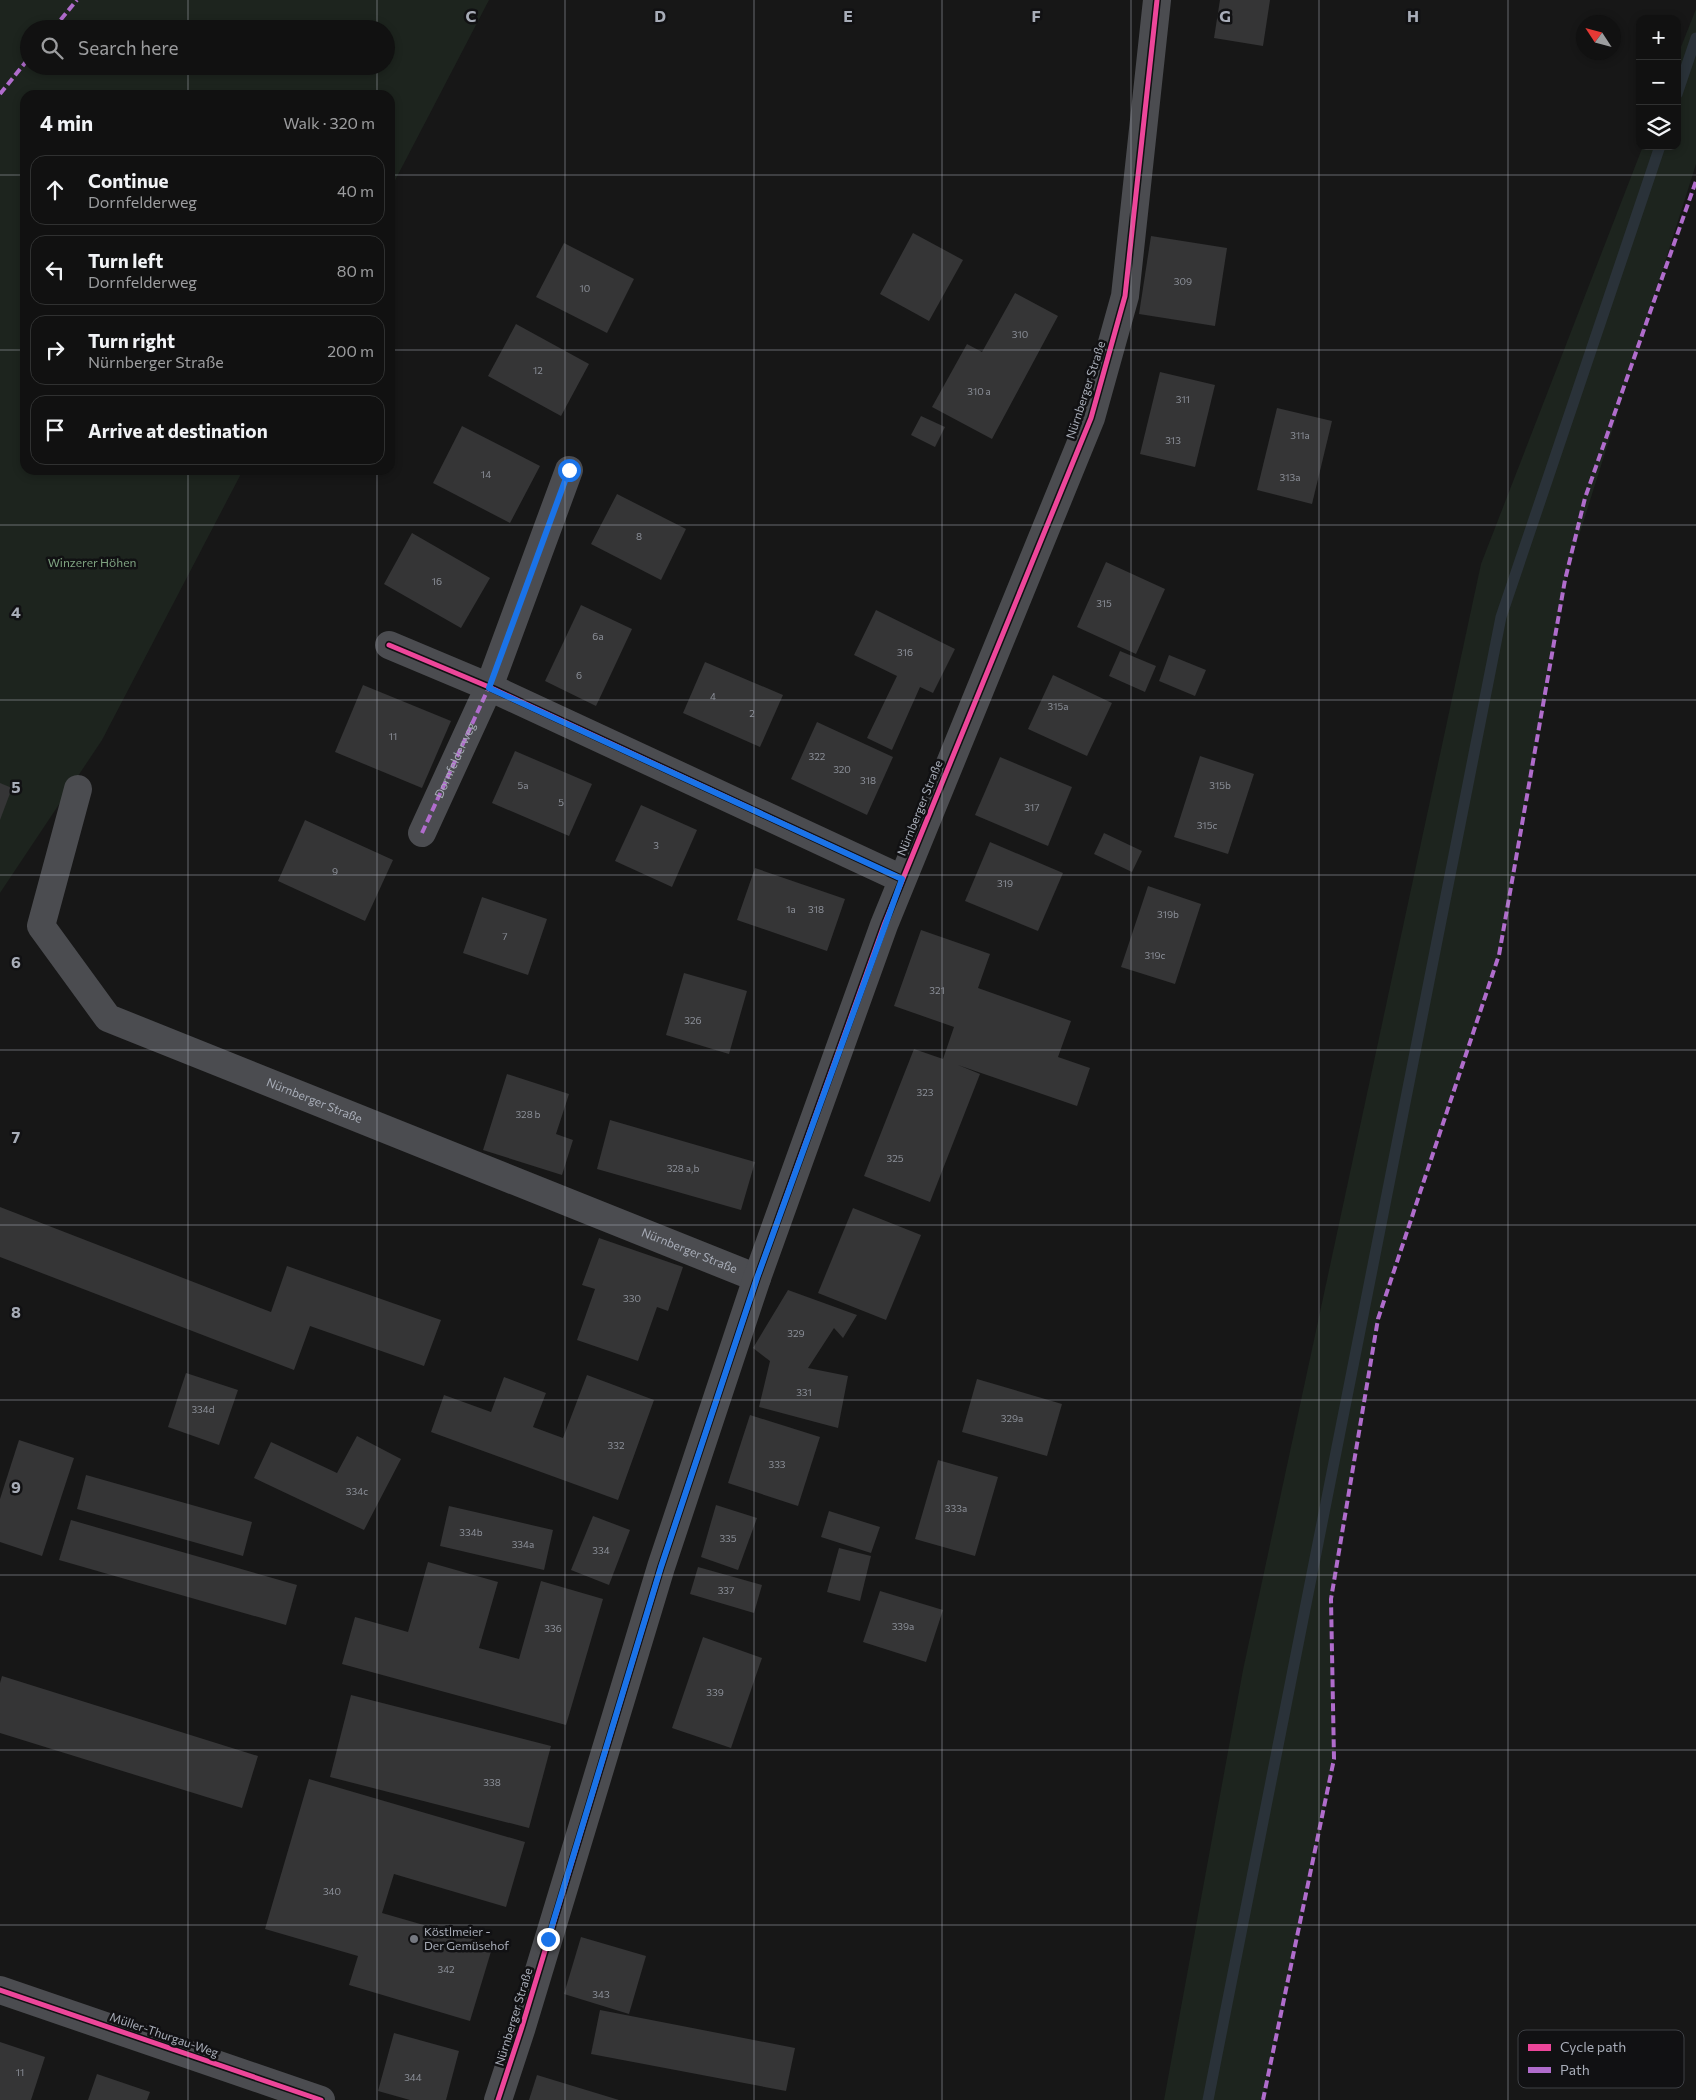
<!DOCTYPE html>
<html lang="en">
<head>
<meta charset="utf-8">
<style>
	:root { --surface:#111; --page:#1a1a1a; --text:#f1f3f6; --muted:#9c9d9f; --line:#303131 }
	body { margin:0; font-family:Commissioner,sans-serif; background:var(--page); color:var(--text) }
	.controls { position:absolute; right:15px; top:15px; display:grid; overflow:hidden; border-radius:10px; box-shadow:0 2px 8px #0003 }
	.controls button { width:45px; height:45px; display:grid; place-items:center; padding:0; border:0; border-bottom:1px solid var(--line); background:var(--surface); color:var(--text); font:25px sans-serif }
	.compass { position:absolute; left:1576px; top:15px; width:45px; height:45px; border-radius:50%; background:var(--surface); box-shadow:0 2px 8px #0003; rotate:306deg }
	.stop { position:absolute; width:15px; height:15px; margin:-11px; border:4px solid #1a73e8; border-radius:50%; background:#fff }
	.stop.end { background:#1a73e8; border-color:#fff; box-shadow:0 1px 5px #0008 }
	.list { margin:0; padding:0; list-style:none }
	h2 { display:flex; justify-content:space-between; align-items:center; height:65px; margin:0; padding:0 20px; font-size:21px }
	h2 small { font-size:16px; font-weight:400; color:var(--muted) }
	.list li { display:grid; grid-template-columns:32px 1fr auto; gap:15px; align-items:center; box-sizing:border-box; height:70px; margin:0 10px 10px; padding:0 10px; border:1px solid var(--line); border-radius:15px }
	.list b { display:block; font-size:19px; white-space:nowrap }
	.list p { margin:0; font-size:16px; white-space:nowrap; color:var(--muted) }
	.list em { font-size:16px; font-style:normal; color:var(--muted) }
	.icon { flex:none; width:28px; height:28px; fill:none; stroke:currentColor; stroke-width:2; stroke-linecap:round; stroke-linejoin:round }
	.map { position:relative; flex:none; width:1696px; height:2100px; overflow:hidden }
	.search { position:absolute; background:var(--surface); box-shadow:0 2px 8px #0003; left:20px; top:20px; width:375px; height:55px; display:flex; align-items:center; gap:12px; box-sizing:border-box; padding:0 18px; border-radius:28px; color:var(--muted); font-size:19px }
	.panel { position:absolute; background:var(--surface); box-shadow:0 2px 8px #0003; left:20px; top:90px; width:375px; height:385px; border-radius:15px }
	.map>svg:first-child { display:block }
	.green { fill:#1d241e; fill-rule:evenodd }
	.lines { fill:none; stroke-linecap:round; stroke-linejoin:round }
	.stream { stroke:#2a3239; stroke-width:11 }
	.building { fill:#353536 }
	.minor { stroke:#4b4c50; stroke-width:28 }
	.quiet { stroke:#b06ccc; stroke-width:4; stroke-dasharray:8 4; stroke-linecap:butt }
	.cycleway-casing { stroke:#111113; stroke-width:8 }
	.cycleway { stroke:#ed469a; stroke-width:5 }
	.route { stroke:#1a73e8; stroke-width:6 }
	.grid { fill:none; stroke:#a8adb8; stroke-width:1; stroke-opacity:0.55 }
	.poi-dot { fill:#757880; stroke:#111113; stroke-width:2 }
	.labels { text-anchor:middle; stroke-width:5; stroke-linejoin:round; paint-order:stroke }
	.number-label { font-size:10px; fill:#8b8f98 }
	.street-label { font-size:12px; fill:#a8adb8; stroke:#111113 }
	.park-label { font-size:12px; fill:#7fa381; stroke:#111113 }
	.poi-label { font-size:12px; fill:#a8adb8; stroke:#111113; text-anchor:start }
	.key { fill:#111113; stroke:#3e4045; stroke-width:1 }
	.key-label { font-size:14px; fill:#a8adb8 }
	.grid-label { font-size:16px; text-anchor:middle; font-weight:bold; fill:#a8adb8; stroke:#111113; stroke-width:5; stroke-linejoin:round; paint-order:stroke }
</style>
</head>
<body>
<div class="map">
<svg width="1696" height="2100" viewBox="0 0 1696 2100">
	<rect width="100%" height="100%" fill="#171717"/>
	<!-- green -->
	<g class="green">
		<path d="M0,0h489l-99,190v-95h-365v375h218l-141,270 -102,153zM29,29h357v37h-357z"/>
		<polygon points="1696,9 1696,164 1565,580 1499,955 1378,1319 1331,1599 1334,1759 1263,2100 1164,2100 1243,1670 1481,564 1643,146 1677,146 1677,57"/>
	</g>
	<g class="lines">
		<!-- stream -->
		<g class="stream">
			<polyline points="1677,94 1696,38"/>
			<polyline points="1208,2100 1501,617 1660,146"/>
		</g>
	</g>
	<!-- building -->
	<g class="building">
		<polygon points="1220,0 1270,0 1263,46 1214,38"/>
		<polygon points="913,233 963,260 929,321 880,294"/>
		<polygon points="1151,236 1227,248 1215,326 1139,314"/>
		<polygon points="564,243 634,279 607,333 536,297"/>
		<polygon points="1015,293 1058,316 992,439 932,407 967,344 982,352"/>
		<polygon points="516,324 589,364 561,416 488,376"/>
		<polygon points="1160,372 1215,385 1195,467 1140,454"/>
		<polygon points="1277,408 1332,421 1312,504 1257,490"/>
		<polygon points="921,416 945,427 935,447 911,435"/>
		<polygon points="462,426 540,466 510,523 433,483"/>
		<polygon points="617,494 686,529 661,580 591,544"/>
		<polygon points="412,533 490,578 461,628 384,584"/>
		<polygon points="1106,562 1165,589 1136,654 1077,627"/>
		<polygon points="581,605 632,629 596,706 545,681"/>
		<polygon points="876,610 955,649 933,693 920,687 892,750 867,738 897,676 854,655"/>
		<polygon points="1120,651 1156,666 1145,692 1109,676"/>
		<polygon points="1169,655 1206,670 1195,696 1159,681"/>
		<polygon points="705,662 783,695 760,747 683,713"/>
		<polygon points="1053,675 1112,703 1087,756 1028,729"/>
		<polygon points="363,685 451,721 422,788 335,752"/>
		<polygon points="817,722 893,757 867,815 791,779"/>
		<polygon points="515,751 592,784 569,836 492,803"/>
		<polygon points="1200,756 1254,774 1228,854 1174,837"/>
		<polygon points="1000,757 1072,787 1048,846 975,815"/>
		<polygon points="0,783 12,788 0,820"/>
		<polygon points="641,805 697,830 672,887 615,861"/>
		<polygon points="305,820 393,860 365,921 278,881"/>
		<polygon points="1104,833 1142,851 1132,872 1094,854"/>
		<polygon points="990,842 1063,873 1038,931 965,901"/>
		<polygon points="755,868 845,899 827,951 737,920"/>
		<polygon points="1148,886 1201,904 1175,984 1121,967"/>
		<polygon points="482,897 547,919 528,975 463,953"/>
		<polygon points="921,930 990,954 978,988 1071,1021 1058,1057 1090,1068 1077,1106 958,1065 980,1074 930,1202 864,1176 914,1049 943,1059 954,1027 894,1006"/>
		<polygon points="684,973 747,991 729,1054 666,1035"/>
		<polygon points="507,1074 569,1094 556,1134 573,1140 562,1175 483,1150"/>
		<polygon points="610,1120 755,1162 741,1210 597,1169"/>
		<polygon points="0,1207 271,1312 287,1266 441,1320 424,1366 310,1326 294,1370 0,1257"/>
		<polygon points="853,1208 921,1235 886,1320 818,1293"/>
		<polygon points="599,1238 683,1267 668,1311 657,1307 638,1361 577,1340 595,1289 582,1285"/>
		<polygon points="788,1290 857,1315 843,1338 834,1328 808,1368 848,1376 838,1428 759,1407 770,1361 753,1348"/>
		<polygon points="186,1373 238,1390 219,1445 168,1427"/>
		<polygon points="587,1375 654,1400 618,1500 431,1432 444,1395 491,1412 504,1377 546,1393 533,1427 563,1438"/>
		<polygon points="977,1379 1062,1404 1047,1456 962,1432"/>
		<polygon points="750,1415 820,1437 798,1506 728,1483"/>
		<polygon points="357,1436 401,1459 364,1530 254,1478 271,1442 337,1473"/>
		<polygon points="19,1440 74,1458 42,1556 0,1542 0,1499"/>
		<polygon points="938,1460 998,1477 975,1556 915,1539"/>
		<polygon points="86,1475 252,1522 243,1556 77,1509"/>
		<polygon points="716,1505 757,1518 738,1570 701,1557"/>
		<polygon points="449,1506 553,1530 544,1570 440,1546"/>
		<polygon points="829,1511 880,1527 871,1553 821,1537"/>
		<polygon points="593,1516 630,1530 609,1585 571,1570"/>
		<polygon points="71,1520 297,1585 286,1625 59,1560"/>
		<polygon points="839,1548 871,1556 860,1601 827,1592"/>
		<polygon points="428,1562 498,1582 479,1648 519,1659 541,1581 603,1599 566,1725 342,1664 355,1617 408,1632"/>
		<polygon points="698,1567 762,1585 754,1613 690,1594"/>
		<polygon points="880,1591 943,1610 926,1662 863,1642"/>
		<polygon points="703,1637 762,1658 731,1748 672,1728"/>
		<polygon points="2,1676 258,1756 242,1808 0,1733 0,1683"/>
		<polygon points="351,1695 551,1746 529,1828 330,1777"/>
		<polygon points="309,1779 525,1842 506,1907 394,1874 382,1913 493,1945 470,2021 349,1985 358,1956 265,1929"/>
		<polygon points="581,1937 646,1956 629,2014 564,1994"/>
		<polygon points="600,2010 795,2048 786,2091 591,2054"/>
		<polygon points="394,2033 459,2051 446,2100 410,2100 378,2091"/>
		<polygon points="0,2042 45,2057 31,2100 0,2100"/>
		<polygon points="97,2074 150,2092 147,2100 88,2100"/>
		<polygon points="537,2075 619,2100 529,2100"/>
	</g>
	<g class="lines">
		<!-- minor -->
		<g class="minor">
			<polyline points="389,645 489,687 902,879"/>
			<path id="s1" d="M78,789l-37,137 67,92 649,260"/>
			<path id="s2" d="M422,833l67,-146 80,-217"/>
			<polyline points="0,1990 321,2100"/>
			<polyline points="498,2100 521,2030 661,1567 757,1278 884,925 1091,418 1125,296 1157,0"/>
		</g>
		<!-- quiet -->
		<g class="quiet">
			<polyline points="53,29 77,0"/>
			<polyline points="0,94 29,58"/>
			<polyline points="422,833 489,687 569,470"/>
			<polyline points="1263,2100 1334,1759 1331,1599 1378,1319 1499,955 1565,580 1585,498 1696,181"/>
		</g>
		<!-- cycleway casing -->
		<g class="cycleway-casing">
			<g id="cycleway">
				<polyline points="389,645 489,687 902,879"/>
				<polyline points="0,1990 321,2100"/>
				<polyline points="498,2100 521,2030 661,1567 757,1278 884,925 1091,418 1125,296 1157,0"/>
			</g>
		</g>
		<!-- cycleway -->
		<use href="#cycleway" class="cycleway"/>
	</g>
	<g class="lines">
		<!-- route -->
		<polyline class="route" points="548,1939 661,1567 757,1278 902,879 489,688 569,470"/>
	</g>
	<!-- grid -->
	<path class="grid" d="M188,0v29M377,0v29M565,0v2100M754,0v2100M942,0v2100M1131,0v2100M1319,0v2100M1508,0v2100M188,66v29M377,66v29M0,175h25M390,175h1306M0,350h25M390,350h1306M188,470v1630M377,470v1630M0,525h1696M0,700h1696M0,875h1696M0,1050h1696M0,1225h1696M0,1400h1696M0,1575h1696M0,1750h1696M0,1925h1696"/>
	<!-- markers -->
	<circle class="poi-dot" cx="414" cy="1939" r="5"/>
	<g class="labels">
		<!-- number labels -->
		<g class="number-label">
			<text x="1183" y="285">309</text>
			<text x="585" y="292">10</text>
			<text x="1020" y="338">310</text>
			<text x="538" y="374">12</text>
			<text x="979" y="395">310 a</text>
			<text x="1183" y="403">311</text>
			<text x="1300" y="439">311a</text>
			<text x="1173" y="444">313</text>
			<text x="486" y="478">14</text>
			<text x="1290" y="481">313a</text>
			<text x="639" y="540">8</text>
			<text x="437" y="585">16</text>
			<text x="1104" y="607">315</text>
			<text x="598" y="640">6a</text>
			<text x="905" y="656">316</text>
			<text x="579" y="679">6</text>
			<text x="713" y="700">4</text>
			<text x="1058" y="710">315a</text>
			<text x="752" y="717">2</text>
			<text x="393" y="740">11</text>
			<text x="817" y="760">322</text>
			<text x="842" y="773">320</text>
			<text x="868" y="784">318</text>
			<text x="523" y="789">5a</text>
			<text x="1220" y="789">315b</text>
			<text x="561" y="806">5</text>
			<text x="1032" y="811">317</text>
			<text x="1207" y="829">315c</text>
			<text x="656" y="849">3</text>
			<text x="335" y="875">9</text>
			<text x="1005" y="887">319</text>
			<text x="791" y="913">1a</text>
			<text x="816" y="913">318</text>
			<text x="1168" y="918">319b</text>
			<text x="505" y="940">7</text>
			<text x="1155" y="959">319c</text>
			<text x="937" y="994">321</text>
			<text x="693" y="1024">326</text>
			<text x="925" y="1096">323</text>
			<text x="528" y="1118">328 b</text>
			<text x="895" y="1162">325</text>
			<text x="683" y="1172">328 a,b</text>
			<text x="632" y="1302">330</text>
			<text x="796" y="1337">329</text>
			<text x="804" y="1396">331</text>
			<text x="203" y="1413">334d</text>
			<text x="1012" y="1422">329a</text>
			<text x="616" y="1449">332</text>
			<text x="777" y="1468">333</text>
			<text x="357" y="1495">334c</text>
			<text x="956" y="1512">333a</text>
			<text x="471" y="1536">334b</text>
			<text x="728" y="1542">335</text>
			<text x="523" y="1548">334a</text>
			<text x="601" y="1554">334</text>
			<text x="726" y="1594">337</text>
			<text x="903" y="1630">339a</text>
			<text x="553" y="1632">336</text>
			<text x="715" y="1696">339</text>
			<text x="492" y="1786">338</text>
			<text x="332" y="1895">340</text>
			<text x="446" y="1973">342</text>
			<text x="601" y="1998">343</text>
			<text x="20" y="2076">11</text>
			<text x="413" y="2081">344</text>
		</g>
		<!-- street labels -->
		<g class="street-label">
			<text transform="translate(1086 390) rotate(-72)" y="4">Nürnberger Straße</text>
			<text dy="4" stroke="none"><textPath href="#s2" startOffset="80">Dornfelderweg</textPath></text>
			<text transform="translate(920 808) rotate(-68)" y="4">Nürnberger Straße</text>
			<text dy="4" stroke="none"><textPath href="#s1" startOffset="478">Nürnberger Straße</textPath></text>
			<text dy="4" stroke="none"><textPath href="#s1" startOffset="882">Nürnberger Straße</textPath></text>
			<text transform="translate(514 2017) rotate(-73)" y="4">Nürnberger Straße</text>
			<text transform="translate(164 2035) rotate(19)" y="4">Müller-Thurgau-Weg</text>
		</g>
		<!-- park labels -->
		<g class="park-label">
			<text x="92" y="567">Winzerer Höhen</text>
		</g>
		<!-- poi labels -->
		<g class="poi-label">
			<text x="424" y="1936">Köstlmeier -<tspan x="424" dy="14">Der Gemüsehof</tspan></text>
		</g>
	</g>
	<!-- legend -->
	<rect x="1518" y="2030" width="166" height="58" rx="8" class="key"/>
	<rect x="1528" y="2044" width="23" height="7" fill="#ed469a"/>
	<rect x="1528" y="2067" width="23" height="6" fill="#b06ccc"/>
	<g class="key-label">
		<text x="1560" y="2052">Cycle path</text>
		<text x="1560" y="2075">Path</text>
	</g>
	<g class="grid-label">
		<text x="471" y="22">C</text>
		<text x="660" y="22">D</text>
		<text x="848" y="22">E</text>
		<text x="1036" y="22">F</text>
		<text x="1225" y="22">G</text>
		<text x="1413" y="22">H</text>
		<text x="16" y="618">4</text>
		<text x="16" y="793">5</text>
		<text x="16" y="968">6</text>
		<text x="16" y="1143">7</text>
		<text x="16" y="1318">8</text>
		<text x="16" y="1493">9</text>
	</g>
</svg>
<div class="controls">
<button>+</button>
<button>−</button>
<button><svg class="icon" aria-label="layers" viewBox="0 0 24 24"><path d="M12 4l9 5-9 5-9-5zM3 14l9 5 9-5"/></svg></button>
</div>
<svg class="compass" viewBox="-18 -18 36 36"><path d="M0-13l5 13h-10z" fill="#e53935"/><path d="M0 13l5-13h-10z" fill="#9c9d9f"/></svg>
<div class="stop" style="left:569px;top:470px"></div>
<div class="stop end" style="left:548px;top:1939px"></div>
<div class="search"><svg class="icon" aria-label="search" viewBox="0 0 24 24"><circle cx="10" cy="10" r="6"/><path d="M15 15l6 6"/></svg>Search here</div>
<section class="panel">
<h2>4 min<small>Walk · 320 m</small></h2>
<ul class="list">
<li><svg class="icon" aria-label="ahead" viewBox="0 0 24 24"><path d="M12 20V5M6 11l6-6 6 6"/></svg><div><b>Continue</b><p>Dornfelderweg</p></div><em>40 m</em></li>
<li><svg class="icon" aria-label="left" viewBox="0 0 24 24"><path d="M17 20v-9H6M10 6l-5 5 5 5"/></svg><div><b>Turn left</b><p>Dornfelderweg</p></div><em>80 m</em></li>
<li><svg class="icon" aria-label="right" viewBox="0 0 24 24"><path d="M7 20v-9h11M14 6l5 5-5 5"/></svg><div><b>Turn right</b><p>Nürnberger Straße</p></div><em>200 m</em></li>
<li><svg class="icon" aria-label="arrive" viewBox="0 0 24 24"><path d="M6 21V4h12l-3 4 3 4H6"/></svg><div><b>Arrive at destination</b></div></li>
</ul>
</section>
</div>
</body>
</html>
